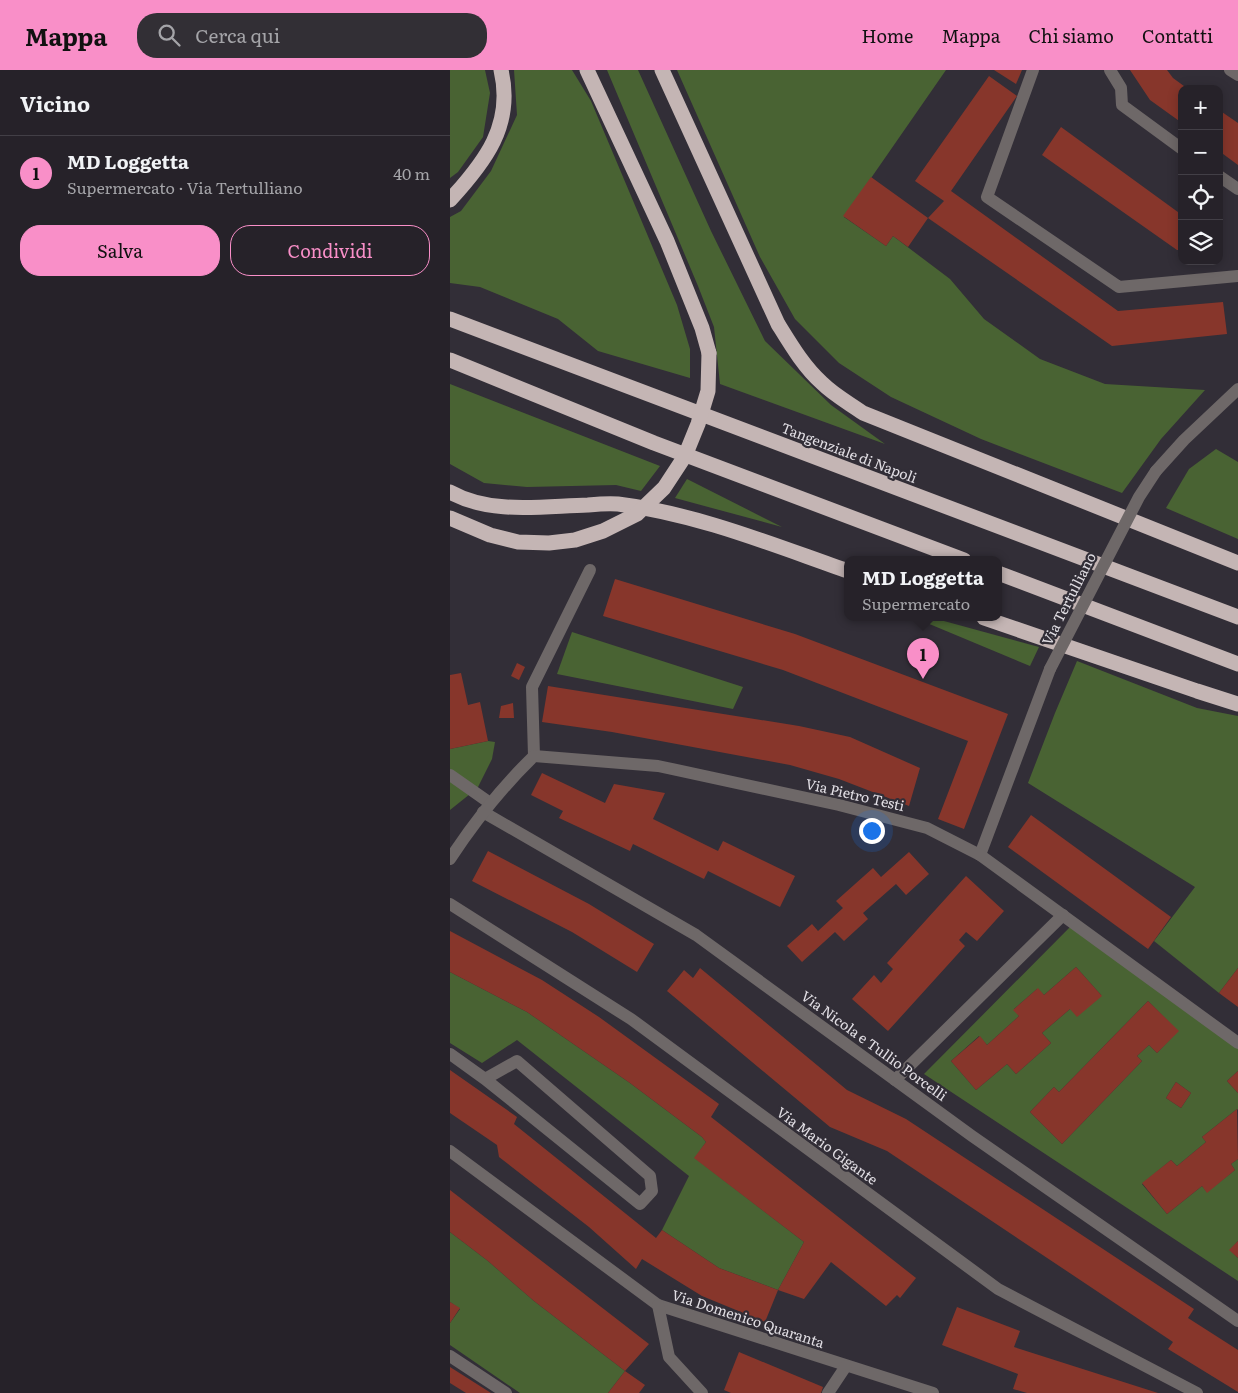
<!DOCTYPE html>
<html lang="it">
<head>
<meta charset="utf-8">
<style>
	:root { --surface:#262229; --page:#322f35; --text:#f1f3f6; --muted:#a4a4a8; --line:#423f46; --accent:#f98fc8 }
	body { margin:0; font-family:Literata,serif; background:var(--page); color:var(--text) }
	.controls { position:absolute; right:15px; top:15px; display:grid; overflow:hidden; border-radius:10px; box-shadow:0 2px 12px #0003 }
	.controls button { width:45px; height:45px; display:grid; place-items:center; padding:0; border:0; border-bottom:1px solid var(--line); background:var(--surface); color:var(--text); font:25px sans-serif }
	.you { position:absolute; left:421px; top:760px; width:18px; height:18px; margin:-12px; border:4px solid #fff; border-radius:50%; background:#1a73e8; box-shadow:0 0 0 8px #1a73e833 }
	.badge { display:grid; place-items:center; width:32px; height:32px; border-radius:50%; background:var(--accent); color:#111; font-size:16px; font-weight:700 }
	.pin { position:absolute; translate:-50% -41px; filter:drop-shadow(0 1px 2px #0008) }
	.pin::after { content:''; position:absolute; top:26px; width:18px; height:15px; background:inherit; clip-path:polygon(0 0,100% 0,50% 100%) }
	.popup { position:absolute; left:394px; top:486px; width:158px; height:65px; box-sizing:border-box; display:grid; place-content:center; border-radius:10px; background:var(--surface); filter:drop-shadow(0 1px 4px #0005); font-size:16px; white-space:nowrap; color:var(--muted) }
	.popup b { font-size:19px; color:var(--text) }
	.popup::after { content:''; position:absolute; left:50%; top:100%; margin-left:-10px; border:10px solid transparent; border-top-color:var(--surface) }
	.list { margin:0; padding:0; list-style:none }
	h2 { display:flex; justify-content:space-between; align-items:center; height:65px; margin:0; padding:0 20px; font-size:21px }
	h2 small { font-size:16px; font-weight:400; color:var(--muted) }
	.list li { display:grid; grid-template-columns:32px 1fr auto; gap:15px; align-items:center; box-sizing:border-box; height:75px; padding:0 20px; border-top:1px solid var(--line) }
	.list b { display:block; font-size:19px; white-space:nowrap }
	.list p { margin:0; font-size:16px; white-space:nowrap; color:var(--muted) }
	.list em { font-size:16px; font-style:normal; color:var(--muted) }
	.actions { display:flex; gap:10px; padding:15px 20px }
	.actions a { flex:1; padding:11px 0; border:1px solid var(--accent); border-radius:20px; text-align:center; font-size:18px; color:var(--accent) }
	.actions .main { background:var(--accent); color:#111 }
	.icon { flex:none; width:28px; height:28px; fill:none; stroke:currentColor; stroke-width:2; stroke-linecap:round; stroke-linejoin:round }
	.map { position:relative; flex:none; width:788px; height:1323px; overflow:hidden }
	header { display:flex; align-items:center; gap:30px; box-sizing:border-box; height:70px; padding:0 25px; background:var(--accent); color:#111 }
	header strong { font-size:24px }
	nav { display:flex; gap:28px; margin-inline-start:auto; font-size:18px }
	.search { width:350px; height:45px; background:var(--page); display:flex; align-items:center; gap:12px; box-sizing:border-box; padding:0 18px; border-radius:20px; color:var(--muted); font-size:19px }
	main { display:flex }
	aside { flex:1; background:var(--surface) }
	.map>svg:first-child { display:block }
	.green { fill:#496333; fill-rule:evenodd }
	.building { fill:#87362b }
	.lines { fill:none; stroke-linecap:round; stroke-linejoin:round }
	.minor { stroke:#6e6868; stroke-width:12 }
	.highway { stroke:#c4b5b4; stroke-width:15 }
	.minor-bridge { stroke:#6e6868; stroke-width:12 }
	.highway-bridge { stroke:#c4b5b4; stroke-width:15 }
	.labels { text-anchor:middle; stroke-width:4.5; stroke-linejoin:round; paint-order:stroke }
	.street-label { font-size:14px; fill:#e1dee4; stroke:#322e37 }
</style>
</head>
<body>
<header>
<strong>Mappa</strong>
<div class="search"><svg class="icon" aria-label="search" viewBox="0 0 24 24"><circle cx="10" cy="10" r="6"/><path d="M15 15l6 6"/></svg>Cerca qui</div>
<nav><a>Home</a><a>Mappa</a><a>Chi siamo</a><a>Contatti</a></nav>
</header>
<main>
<aside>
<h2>Vicino<small></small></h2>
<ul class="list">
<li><span class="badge">1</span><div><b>MD Loggetta</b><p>Supermercato · Via Tertulliano</p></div><em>40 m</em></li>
</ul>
<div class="actions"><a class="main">Salva</a><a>Condividi</a></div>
</aside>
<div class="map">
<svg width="788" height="1323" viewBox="0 0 788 1323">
	<rect width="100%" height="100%" fill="#322e37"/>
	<!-- green -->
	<g class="green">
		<polygon points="0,0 35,0 40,23 33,67 8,102 0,108"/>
		<polygon points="64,0 122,0 141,31 227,235 240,279 240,308 148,281 108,249 30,217 0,213 0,147 11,141 41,101 67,45"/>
		<polygon points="157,0 188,0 261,161 315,271 381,335 435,374 270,314 264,257 248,216"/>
		<polygon points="227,0 496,0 394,147 436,176 443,166 500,209 534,249 590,289 655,314 755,320 711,369 672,423 531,369 441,327 389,293 345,249 310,187"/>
		<polygon points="0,314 210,396 191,421 166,415 77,417 34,413 0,394"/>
		<polygon points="766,379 788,392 788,469 716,438 739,399"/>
		<polygon points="237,409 332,457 225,428"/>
		<polygon points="465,548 483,548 589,577 580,596"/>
		<polygon points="122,562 293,617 283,639 107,604"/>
		<polygon points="627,591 747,638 788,646 788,898 769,923 704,871 745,817 578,713 605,643"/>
		<polygon points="38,671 45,672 42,689 27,719 0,699 0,679"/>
		<polygon points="0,711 20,724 0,740"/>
		<path d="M624,853l164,120v28l-11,10 11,12v17l-1,-1 -35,28 4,5 -29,24 -6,-6 -29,24 25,30 35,-28 5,6 28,-22 -4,-6 7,-5v82l-8,9 8,8v23l-314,-207zM626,897l25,28 -31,14 -28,24 9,10 -35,31 -9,-10 -31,26 -25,-29 28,-25 8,9 32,-29 -5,-7 23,-20 7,6zM698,931l30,30 -21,22 -8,-8 -12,11 5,5 -80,83 -32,-32 24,-25 5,5zM726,1012l15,11 -10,15 -15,-10z"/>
		<polygon points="0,902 77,942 180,1013 252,1067 256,1072 245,1088 354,1172 328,1220 269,1198 212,1160 239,1106 67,970 32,993 0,973"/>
		<polygon points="0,1162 38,1191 84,1231 175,1301 158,1323 70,1323 0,1275 0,1253 10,1239 0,1232"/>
	</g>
	<!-- building -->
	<g class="building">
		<polygon points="544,0 572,0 566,14"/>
		<polygon points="680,0 717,0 723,8 738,19 732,19 732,53 700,30"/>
		<polygon points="539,6 567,26 501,121 668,241 773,232 777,264 662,276 478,148 494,131 465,111"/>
		<polygon points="769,40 788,53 788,95 769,81"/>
		<polygon points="611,57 732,145 732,180 727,180 592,85"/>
		<polygon points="421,107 478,148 458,177 443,166 436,176 393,146"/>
		<polygon points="165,509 345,564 558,644 514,759 488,749 518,671 333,600 153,546"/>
		<polygon points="67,593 75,597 69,610 61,606"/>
		<polygon points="11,603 18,635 30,632 38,671 0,679 0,605"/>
		<polygon points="98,616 349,656 400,667 470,698 459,736 389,709 340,695 162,662 92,652"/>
		<polygon points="63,633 64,648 49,648 51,636"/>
		<polygon points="92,703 155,733 164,714 215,723 203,749 268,781 273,771 345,806 330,837 258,801 254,809 183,774 180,781 109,748 113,741 81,725"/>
		<polygon points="581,745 721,847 698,879 558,777"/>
		<polygon points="38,781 139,834 204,874 187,902 122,862 22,811"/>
		<polygon points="459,782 479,804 456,825 446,814 413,843 418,849 394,871 385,862 352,892 337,876 362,854 368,861 393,838 386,831 423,798 431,807"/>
		<polygon points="516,806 554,841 527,871 516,862 509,870 515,876 438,961 402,929 424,905 431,913 443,899 437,893"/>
		<polygon points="0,861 92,910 149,947 269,1034 261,1047 466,1208 450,1228 447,1225 436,1236 381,1192 354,1229 328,1220 315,1252 252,1226 192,1189 186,1199 139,1157 49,1087 47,1075 0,1043 0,1000 67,1047 64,1054 206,1168 212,1160 269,1198 328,1220 354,1172 244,1088 256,1072 252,1067 180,1013 77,942 0,902"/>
		<polygon points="626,897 652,926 627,947 620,939 592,963 601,973 566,1004 557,994 526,1020 501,991 530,966 537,975 569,946 563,940 588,918 594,925"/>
		<polygon points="250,898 397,1020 456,1049 744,1239 738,1248 788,1280 788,1322 718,1279 723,1272 437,1081 380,1057 217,921 234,900 243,908"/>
		<polygon points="788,898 788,937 769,923"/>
		<polygon points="698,931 729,961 707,983 699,975 687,986 692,991 612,1074 580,1042 604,1017 609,1022"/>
		<polygon points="788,1001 788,1023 777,1011"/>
		<polygon points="726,1012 741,1023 731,1038 716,1028"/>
		<polygon points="787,1039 788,1089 781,1094 785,1100 757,1123 752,1116 717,1144 692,1113 721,1090 727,1096 756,1072 752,1067"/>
		<polygon points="0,1120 199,1274 175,1301 195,1315 189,1323 158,1323 175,1301 84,1231 38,1191 0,1162"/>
		<polygon points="788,1171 788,1188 779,1180"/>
		<polygon points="0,1232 10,1238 0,1253"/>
		<polygon points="507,1237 570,1261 564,1277 708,1323 577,1323 563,1319 568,1304 492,1275"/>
		<polygon points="289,1282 373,1317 371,1323 281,1323 274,1320"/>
		<polygon points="0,1297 41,1323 16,1323 0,1313"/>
	</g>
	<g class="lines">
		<!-- minor -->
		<g class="minor">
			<polyline points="583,0 537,127 669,217 788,206"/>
			<polyline points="660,0 671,18 672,35 732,79"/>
			<polyline points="780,0 788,5"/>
			<polyline points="769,106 788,119"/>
			<polyline points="706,401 734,370 788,319"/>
			<polyline points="84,686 82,617 140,500"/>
			<polyline points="0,705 40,733"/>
			<polyline points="33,742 246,865 522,1066 788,1251"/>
			<polyline points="530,785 600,599"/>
			<path d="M0,789c25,-38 52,-72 84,-103l124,10 181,39 88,23 53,27 258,188"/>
			<polyline points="0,834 181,949 548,1219 747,1323"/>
			<polyline points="0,984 35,1009 190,1134 202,1121 200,1106 67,991 35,1009"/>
			<polyline points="445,1010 613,845"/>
			<polyline points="0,1081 208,1235 483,1323"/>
			<polyline points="208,1235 219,1287 252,1323"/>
			<polyline points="0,1286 56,1323"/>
			<polyline points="378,1323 396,1296"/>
		</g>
		<!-- highway -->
		<g class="highway">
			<polyline points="137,0 217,171 252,258 259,283"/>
			<path d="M212,0l116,254c13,21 26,43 44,59 12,12 27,20 41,30l375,150"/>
			<path d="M0,130c35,-38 64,-75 51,-130"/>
			<polyline points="0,249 788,547"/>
			<polyline points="0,290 204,373 514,490"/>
			<path d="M0,422c41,23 93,14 138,13 10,-1 21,-2 30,-1 80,10 155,41 230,67"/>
			<polyline points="548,503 788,594"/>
			<polyline points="534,548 747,621 788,634"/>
		</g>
		<!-- minor-bridge -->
		<polyline class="minor-bridge" points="600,599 689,427 706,401"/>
		<!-- highway-bridge -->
		<polyline class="highway-bridge" points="0,448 40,465 68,472 99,473 125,470 153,461 187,444 214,418 235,386 248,354 258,321 259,283"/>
	</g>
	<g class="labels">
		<!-- street labels -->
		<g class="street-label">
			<text transform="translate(399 383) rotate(21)" y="5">Tangenziale di Napoli</text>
			<text transform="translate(619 529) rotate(-63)" y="5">Via Tertulliano</text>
			<text transform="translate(405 725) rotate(13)" y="5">Via Pietro Testi</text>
			<text transform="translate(424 976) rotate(36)" y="5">Via Nicola e Tullio Porcelli</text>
			<text transform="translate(377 1076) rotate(36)" y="5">Via Mario Gigante</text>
			<text transform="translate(298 1249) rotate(18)" y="5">Via Domenico Quaranta</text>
		</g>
	</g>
</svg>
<div class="controls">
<button>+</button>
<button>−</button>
<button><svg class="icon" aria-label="locate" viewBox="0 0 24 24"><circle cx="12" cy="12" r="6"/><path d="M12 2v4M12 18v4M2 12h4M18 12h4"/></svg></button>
<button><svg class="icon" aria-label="layers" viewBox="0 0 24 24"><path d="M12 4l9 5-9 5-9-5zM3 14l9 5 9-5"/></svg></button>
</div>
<div class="you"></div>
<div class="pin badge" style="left:473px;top:609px">1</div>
<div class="popup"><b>MD Loggetta</b>Supermercato</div>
</div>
</main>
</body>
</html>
